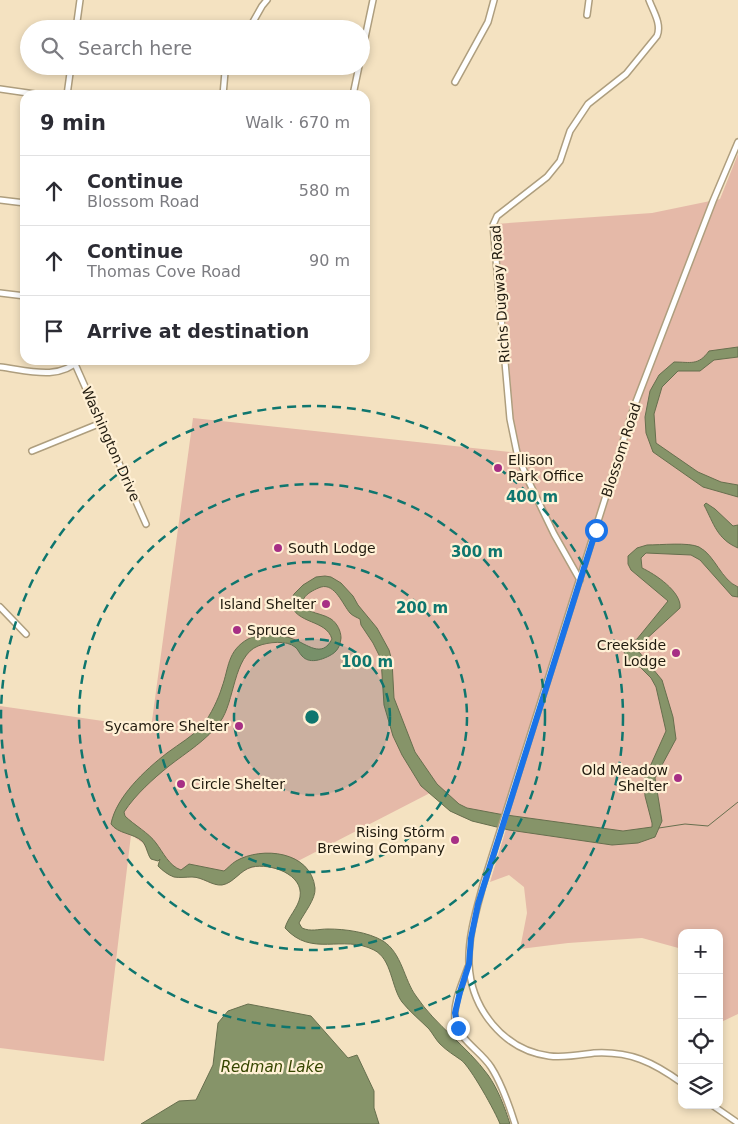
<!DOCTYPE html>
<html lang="en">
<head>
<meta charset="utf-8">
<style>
	:root { --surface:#fff; --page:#f7f7f7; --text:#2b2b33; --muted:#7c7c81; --line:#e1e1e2 }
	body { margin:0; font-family:"DejaVu Sans",sans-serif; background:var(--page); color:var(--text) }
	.controls { position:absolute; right:15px; bottom:15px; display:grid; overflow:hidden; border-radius:10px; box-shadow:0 2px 8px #0003 }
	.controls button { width:45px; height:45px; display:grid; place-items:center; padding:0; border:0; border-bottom:1px solid var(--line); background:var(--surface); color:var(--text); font:25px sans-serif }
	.stop { position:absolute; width:15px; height:15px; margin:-11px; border:4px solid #1a73e8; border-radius:50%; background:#fff }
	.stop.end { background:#1a73e8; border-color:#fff; box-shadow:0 1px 5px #0008 }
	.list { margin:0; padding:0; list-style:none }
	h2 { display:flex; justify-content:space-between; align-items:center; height:65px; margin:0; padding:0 20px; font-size:21px }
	h2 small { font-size:16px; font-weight:400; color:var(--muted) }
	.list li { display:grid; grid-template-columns:32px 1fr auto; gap:15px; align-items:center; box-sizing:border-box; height:70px; padding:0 20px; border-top:1px solid var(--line) }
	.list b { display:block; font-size:19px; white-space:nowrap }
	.list p { margin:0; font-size:16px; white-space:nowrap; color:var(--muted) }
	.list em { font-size:16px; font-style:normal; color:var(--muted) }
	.icon { flex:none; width:28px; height:28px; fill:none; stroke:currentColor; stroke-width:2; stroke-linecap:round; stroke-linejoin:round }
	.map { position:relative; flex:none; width:738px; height:1124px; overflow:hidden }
	.search { position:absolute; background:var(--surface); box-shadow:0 2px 8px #0003; left:20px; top:20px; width:350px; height:55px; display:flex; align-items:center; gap:12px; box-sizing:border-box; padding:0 18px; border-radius:28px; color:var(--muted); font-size:19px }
	.panel { position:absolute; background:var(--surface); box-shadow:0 2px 8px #0003; left:20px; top:90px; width:350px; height:275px; border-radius:15px }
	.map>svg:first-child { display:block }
	.green { fill:#e5b9a8 }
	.water { fill:#869469; stroke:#676f4e }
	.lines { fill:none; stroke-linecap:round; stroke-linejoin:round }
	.stream { stroke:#676f4e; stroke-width:1 }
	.minor-casing { stroke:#ae9e7e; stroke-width:8 }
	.minor { stroke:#fff; stroke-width:5 }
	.route { stroke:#1a73e8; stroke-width:6 }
	.ring { fill:none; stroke:#0f766e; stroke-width:2.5; stroke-dasharray:9 6 }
	.poi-dot { fill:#a72f85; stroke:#fff0d5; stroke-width:2 }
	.labels { text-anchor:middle; stroke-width:4.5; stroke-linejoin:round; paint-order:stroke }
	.street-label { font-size:14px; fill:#201a0e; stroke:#fff0d5 }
	.poi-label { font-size:14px; fill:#201a0e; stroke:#fff0d5; text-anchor:end }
	.water-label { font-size:15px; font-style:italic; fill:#364600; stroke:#fff0d5 }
	.centre { fill:#0f766e; stroke:#fff0d5; stroke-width:2.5 }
	.ring-label { font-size:15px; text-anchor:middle; font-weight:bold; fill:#0f766e; stroke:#fff0d5; stroke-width:4.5; stroke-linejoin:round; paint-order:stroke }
</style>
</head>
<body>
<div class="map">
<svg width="738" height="1124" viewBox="0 0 738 1124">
	<rect width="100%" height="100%" fill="#f4e2c1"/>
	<!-- green -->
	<path class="green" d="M738,154v860l-19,9v-90h-37v16l-40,-11 -74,5 -48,6 7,-36 -3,-26 -15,-12 -19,7 16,-53c-11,-6 -24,-5 -36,-9 -17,-5 -28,-16 -40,-27l-132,68 -16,10c-15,-5 -30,-8 -43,4 -5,4 -10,9 -16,10 -11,1 -20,-7 -30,-8 -6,0 -14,1 -19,0 -6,-2 -12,-7 -16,-11l3,-6 -10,-1 -8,-16 -12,-8 -27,226 -104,-13v-342l151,22 42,-310 326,35 -6,-32 -6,-86 -12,-111 157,-11 68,-14z"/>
	<!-- water -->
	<g class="water">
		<path d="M738,347v10l-24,3 -14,11h-22l-16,16 -8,27 2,29 42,29 23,10 17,3v12l-35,-10 -50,-35 -7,-19 -1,-16 5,-26 9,-16 15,-13c17,0 24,4 35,-11z"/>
		<path d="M706,503l9,6 18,17 5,-1v23c-21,-9 -24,-24 -34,-43z"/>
		<path d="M647,545c14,0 41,-3 52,2 16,8 22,33 39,40v10l-6,-1 -32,-36 -9,-5 -45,-2 -5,5 1,10c13,6 40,24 38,40l-38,35 -3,9 23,28 11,37 3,22 -21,39 7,43 -7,16 -17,6 -26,2 -103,-15 -37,-9 -22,-10 -29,-25 -19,-31 -9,-19 -9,-31 -3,-46 -8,-16 -12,-18 -1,-6c-4,-2 -7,-3 -10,-6 -7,-8 -15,-30 -29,-26 -11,4 -28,14 -11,24 7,3 15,4 21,8 6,4 10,12 10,19 -1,9 -4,14 -12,18 -8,4 -20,8 -27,0 -3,-3 -4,-7 -7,-9 -8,-7 -27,-5 -37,-1 -25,10 -23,56 -38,76 -13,18 -33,30 -51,44 -16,13 -33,28 -45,46l1,4c9,9 24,17 31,27 7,9 13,23 25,27l8,-6 35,7c4,-3 7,-7 12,-10 26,-15 75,-10 79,27 1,11 -11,25 -16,35l3,5c9,4 16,1 26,1 17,0 40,3 55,12 19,12 21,39 33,55 20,30 51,50 72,79 10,14 17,33 22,49h-10c-4,-11 -30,-58 -39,-64 -7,-5 -14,-9 -21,-16 -4,-4 -7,-10 -11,-15 -9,-9 -19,-17 -27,-27 -11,-15 -10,-43 -28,-52 -32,-16 -62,8 -89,-22 3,-11 13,-20 15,-31 4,-23 -30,-34 -48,-30 -12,3 -18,16 -30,18 -10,1 -19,-8 -30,-8 -5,0 -13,1 -18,0 -6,-2 -12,-7 -16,-11l2,-7 -2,2 -7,-2c-4,-5 -4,-13 -9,-18 -9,-8 -24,-7 -31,-17 5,-27 34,-54 56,-71 12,-9 26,-17 36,-28 8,-11 15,-25 19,-38 7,-19 5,-36 26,-48 11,-6 33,-5 45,0 14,5 29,20 39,0 -6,-20 -35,-14 -42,-36l4,-9 9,-9 13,-8 9,-1 6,1 10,6 12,13 5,9 19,23 12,22 3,11 2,37 21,54 22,32 22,20 8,4 32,6 124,17 29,-4v-4l-7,-27 -1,-16 22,-49 -10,-44 -5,-9 -11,-11 -7,-1 -9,-14 4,-7 9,-6 31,-38 -37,-31 -3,-6v-8l9,-8z"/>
		<polygon points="248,1004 311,1016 348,1058 357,1055 374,1091 374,1108 379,1124 141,1124 179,1101 196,1100 213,1065 218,1023 228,1011"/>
	</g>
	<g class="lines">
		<!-- stream -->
		<polyline class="stream" points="659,828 685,824 708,826 738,802"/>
		<!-- minor casing -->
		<g class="minor-casing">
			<g id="minor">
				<polyline points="587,15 589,0"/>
				<polyline points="76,29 80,0"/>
				<polyline points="249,29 262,6 267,0"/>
				<polyline points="361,57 373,0"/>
				<polyline points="455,82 488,22 494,0"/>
				<polyline points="0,89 42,95"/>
				<polyline points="67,95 71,66"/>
				<polyline points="223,95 225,72 228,66"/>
				<polyline points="353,95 359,66"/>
				<polyline points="0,200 25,203"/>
				<polyline points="0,293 25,296"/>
				<polyline points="75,364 146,524"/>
				<path d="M0,367c26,3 59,14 79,-7"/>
				<polyline points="32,451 101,423"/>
				<path d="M580,580l-26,-46 -27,-56 -10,-25 -7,-34 -17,-194 4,-9 50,-39 13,-16 10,-30 18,-27 38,-30 31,-38c5,-12 -4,-25 -8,-36"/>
				<polyline points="0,607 26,634"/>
				<path d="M468,967c-5,15 -15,35 -13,52 3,21 25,31 36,48 11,17 18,38 24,57"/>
				<path d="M682,1083c-29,-21 -52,-32 -88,-30 -15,2 -30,5 -45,3 -46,-6 -78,-48 -80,-92 -1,-27 7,-53 14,-79l151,-478 79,-206 25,-59"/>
				<polyline points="712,1105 738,1123"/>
			</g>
		</g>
		<!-- minor -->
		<use href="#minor" class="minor"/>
	</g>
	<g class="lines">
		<!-- route -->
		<polyline class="route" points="458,1028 455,1013 460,992 469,964 471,938 478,904 596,530"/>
	</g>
	<!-- distance rings -->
	<circle cx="312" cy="717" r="78" fill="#0f766e" fill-opacity=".12"/>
	<g class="ring">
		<circle cx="312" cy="717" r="78"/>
		<circle cx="312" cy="717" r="155"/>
		<circle cx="312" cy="717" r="233"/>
		<circle cx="312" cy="717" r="311"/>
	</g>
	<!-- markers -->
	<g class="poi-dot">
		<circle cx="498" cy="468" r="5"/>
		<circle cx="278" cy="548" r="5"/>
		<circle cx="326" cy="604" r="5"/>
		<circle cx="237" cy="630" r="5"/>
		<circle cx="676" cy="653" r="5"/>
		<circle cx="239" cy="726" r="5"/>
		<circle cx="678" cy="778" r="5"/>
		<circle cx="181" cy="784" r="5"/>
		<circle cx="455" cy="840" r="5"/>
	</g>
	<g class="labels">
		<!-- street labels -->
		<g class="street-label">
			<text transform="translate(500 294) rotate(-94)" y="5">Richs Dugway Road</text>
			<text transform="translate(111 444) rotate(66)" y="5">Washington Drive</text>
			<text transform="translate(621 450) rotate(-72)" y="5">Blossom Road</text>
		</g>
		<!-- poi labels -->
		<g class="poi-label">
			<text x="508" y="465" text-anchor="start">Ellison<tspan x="508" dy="16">Park Office</tspan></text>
			<text x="288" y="553" text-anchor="start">South Lodge</text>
			<text x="316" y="609">Island Shelter</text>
			<text x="247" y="635" text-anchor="start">Spruce</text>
			<text x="666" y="650">Creekside<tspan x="666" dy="16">Lodge</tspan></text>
			<text x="229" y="731">Sycamore Shelter</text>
			<text x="668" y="775">Old Meadow<tspan x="668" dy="16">Shelter</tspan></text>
			<text x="191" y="789" text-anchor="start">Circle Shelter</text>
			<text x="445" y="837">Rising Storm<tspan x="445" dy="16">Brewing Company</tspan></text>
		</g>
		<!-- water labels -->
		<g class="water-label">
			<text x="272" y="1072">Redman Lake</text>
		</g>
	</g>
	<circle cx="312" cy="717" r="8" class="centre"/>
	<g class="ring-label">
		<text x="532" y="502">400 m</text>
		<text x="477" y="557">300 m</text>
		<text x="422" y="613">200 m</text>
		<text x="367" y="667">100 m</text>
	</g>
</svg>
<div class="controls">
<button>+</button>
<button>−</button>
<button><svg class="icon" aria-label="locate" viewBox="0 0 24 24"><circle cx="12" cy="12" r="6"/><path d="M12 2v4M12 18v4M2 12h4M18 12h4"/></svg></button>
<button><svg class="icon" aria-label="layers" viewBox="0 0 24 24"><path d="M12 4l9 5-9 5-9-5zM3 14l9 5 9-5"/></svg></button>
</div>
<div class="stop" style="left:596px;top:530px"></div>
<div class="stop end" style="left:458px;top:1028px"></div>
<div class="search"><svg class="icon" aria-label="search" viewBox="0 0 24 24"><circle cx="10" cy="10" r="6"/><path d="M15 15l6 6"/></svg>Search here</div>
<section class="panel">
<h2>9 min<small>Walk · 670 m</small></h2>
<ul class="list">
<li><svg class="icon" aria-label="ahead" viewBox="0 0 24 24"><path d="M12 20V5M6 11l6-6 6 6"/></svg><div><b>Continue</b><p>Blossom Road</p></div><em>580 m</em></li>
<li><svg class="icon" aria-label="ahead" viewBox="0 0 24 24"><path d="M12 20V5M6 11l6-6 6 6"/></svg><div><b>Continue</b><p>Thomas Cove Road</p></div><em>90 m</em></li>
<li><svg class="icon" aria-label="arrive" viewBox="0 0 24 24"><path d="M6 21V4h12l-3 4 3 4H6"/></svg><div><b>Arrive at destination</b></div></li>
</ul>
</section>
</div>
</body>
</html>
